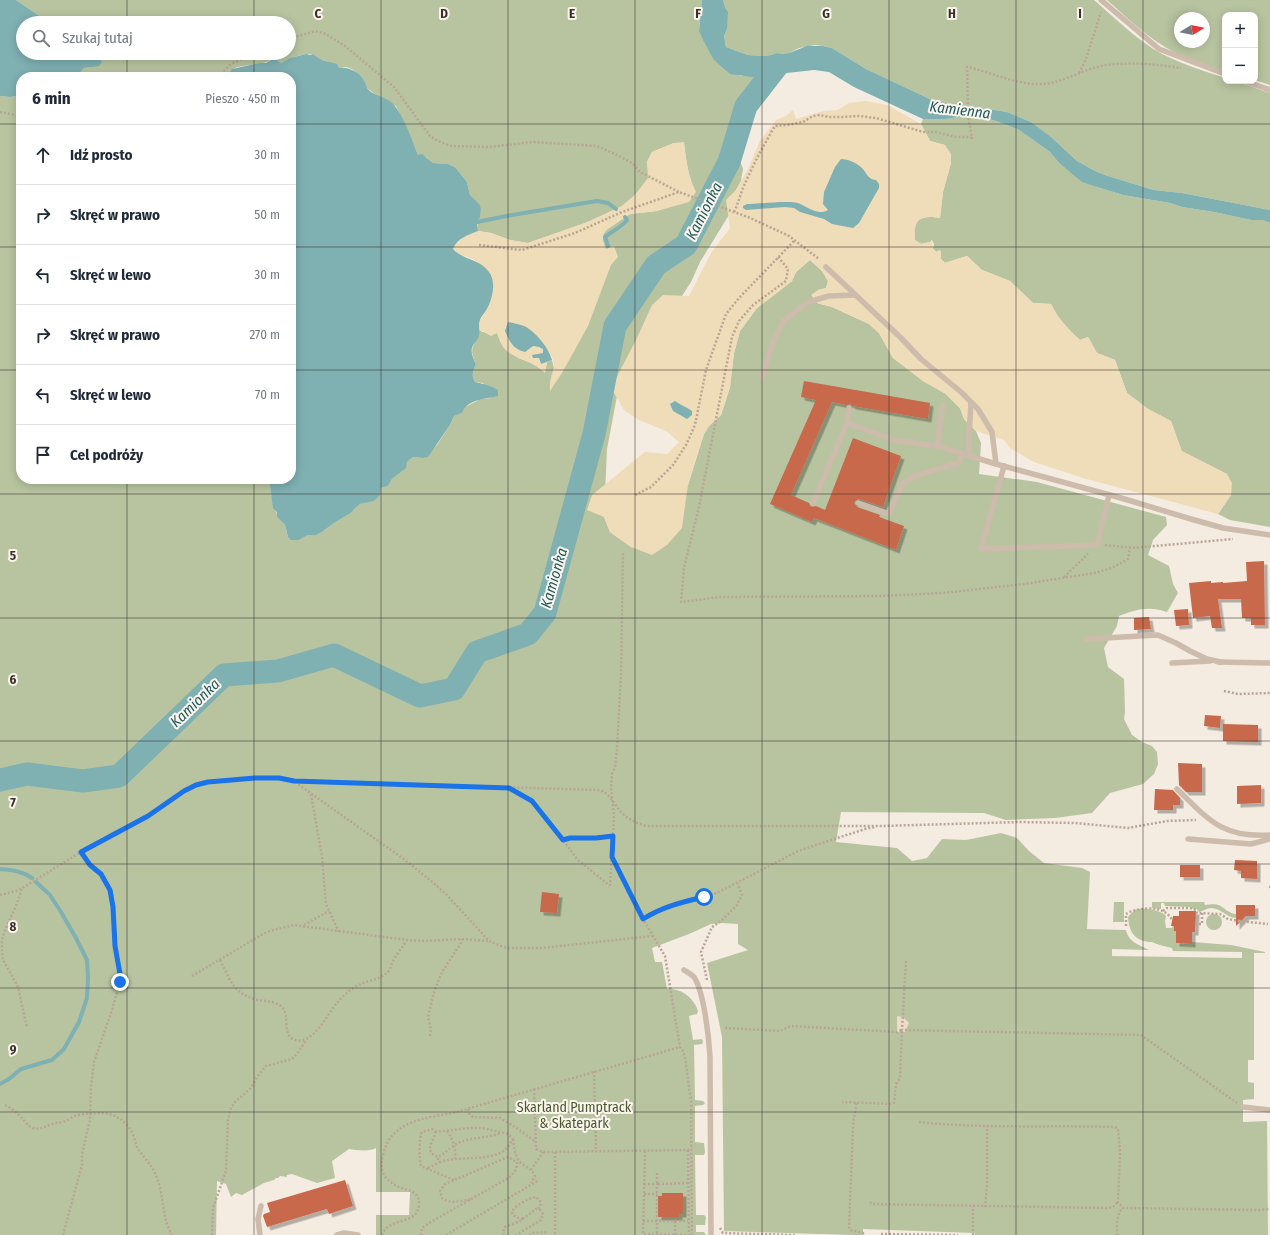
<!DOCTYPE html>
<html lang="pl">
<head>
<meta charset="utf-8">
<style>
	:root { --surface:#fff; --page:#f6f6f7; --text:#1f2937; --muted:#747a83; --line:#e0e1e3 }
	body { margin:0; font-family:"Fira Sans Condensed",sans-serif; background:var(--page); color:var(--text) }
	.controls { position:absolute; right:12px; top:12px; display:grid; overflow:hidden; border-radius:8px; box-shadow:0 2px 10px #0003 }
	.controls button { width:36px; height:36px; display:grid; place-items:center; padding:0; border:0; border-bottom:1px solid var(--line); background:var(--surface); color:var(--text); font:20px sans-serif }
	.compass { position:absolute; left:1174px; top:12px; width:36px; height:36px; border-radius:50%; background:var(--surface); box-shadow:0 2px 10px #0003; rotate:80deg }
	.stop { position:absolute; width:12px; height:12px; margin:-9px; border:3px solid #1a73e8; border-radius:50%; background:#fff }
	.stop.end { background:#1a73e8; border-color:#fff; box-shadow:0 1px 4px #0008 }
	.list { margin:0; padding:0; list-style:none }
	h2 { display:flex; justify-content:space-between; align-items:center; height:52px; margin:0; padding:0 16px; font-size:17px }
	h2 small { font-size:13px; font-weight:400; color:var(--muted) }
	.list li { display:grid; grid-template-columns:26px 1fr auto; gap:12px; align-items:center; box-sizing:border-box; height:60px; padding:0 16px; border-top:1px solid var(--line) }
	.list b { display:block; font-size:15px; white-space:nowrap }
	.list em { font-size:13px; font-style:normal; color:var(--muted) }
	.icon { flex:none; width:22px; height:22px; fill:none; stroke:currentColor; stroke-width:2; stroke-linecap:round; stroke-linejoin:round }
	.map { position:relative; flex:none; width:1270px; height:1235px; overflow:hidden }
	.search { position:absolute; background:var(--surface); box-shadow:0 2px 10px #0003; left:16px; top:16px; width:280px; height:44px; display:flex; align-items:center; gap:10px; box-sizing:border-box; padding:0 14px; border-radius:22px; color:var(--muted); font-size:15px }
	.panel { position:absolute; background:var(--surface); box-shadow:0 2px 10px #0003; left:16px; top:72px; width:280px; height:412px; border-radius:16px }
	.map>svg:first-child { display:block }
	.green { fill:#b8c4a0; fill-rule:evenodd }
	.sand { fill:#efdcb8 }
	.plaza { fill:#ecdcc8 }
	.water { fill:#7fb0b2 }
	.lines { fill:none; stroke-linecap:round; stroke-linejoin:round }
	.stream { stroke:#7fb0b2; stroke-width:4 }
	.river { stroke:#7fb0b2; stroke-width:23 }
	.building { fill:#c8694b; filter:url(#shadow) }
	.path { stroke:#b9a596; stroke-width:2.5; stroke-dasharray:2 2; stroke-linecap:butt }
	.service { stroke:#cdbbac; stroke-width:5.5 }
	.route { stroke:#1a73e8; stroke-width:5 }
	.grid { fill:none; stroke:#3b302b; stroke-width:1; stroke-opacity:0.55 }
	.labels { text-anchor:middle; stroke-width:4; stroke-linejoin:round; paint-order:stroke }
	.park-label { font-size:14px; fill:#4a5a2e; stroke:#fbf5ee }
	.water-label { font-size:15px; font-style:italic; fill:#1f5a5e; stroke:#fbf5ee }
	.grid-label { font-size:13px; text-anchor:middle; font-weight:bold; fill:#3b302b; stroke:#fbf5ee; stroke-width:4; stroke-linejoin:round; paint-order:stroke }
</style>
</head>
<body>
<div class="map">
<svg width="1270" height="1235" viewBox="0 0 1270 1235">
	<defs>
		<filter id="shadow"><feDropShadow dx="3.5" dy="3.5" stdDeviation="0" flood-color="#0004"/></filter>
	</defs>
	<rect width="100%" height="100%" fill="#f4ebe1"/>
	<!-- green -->
	<g class="green">
		<path d="M16,0h686l-3,31 41,45 22,-1c-4,8 -7,17 -11,23 -12,16 -22,32 -23,52l-9,2 19,3 5,14 -6,33 -37,60 -9,20 -74,114 -10,53 -3,68 6,15 21,15 57,-62 16,-51 5,-8 12,-11 9,-28 4,-34 6,-22 17,-23 35,-27 4,-9 14,-12 12,11 6,10 -2,7 -8,2 -1,13 15,4 37,17 10,9 14,25 30,23 23,13 14,14 4,11 12,12 5,12 -2,31 58,8 129,35 1,8 -14,15 -5,15 21,11 4,18 5,9 -11,19c-18,-6 -30,-3 -48,4l-2,10 -13,22 4,19 16,12 1,32 -1,8 8,16 10,7 10,4 5,6 1,12 -4,10 -11,10 -33,9 -18,20 -37,5 -49,2 -22,-7 -143,-1 -5,30 61,6 15,13 15,-3 15,-19 24,1 35,-7 16,5 12,13 15,12 38,5 8,4 -3,57 39,1c2,12 14,15 23,20l-37,-1v7l130,2v-6l-69,-1 -1,-3c-7,-2 -14,-3 -20,-6 -16,0 -23,-9 -24,-25 2,-2 4,-5 7,-7 8,-3 26,0 31,6l-1,5 1,7h6l1,-2h1v5h2v12l16,1v-2l39,3 34,7v1h-11v107h-6v22l6,1v16l-11,1v22l24,-1 1,114h-293v-2l-112,-4v6h-10l-129,-4 -2,-194 -15,-74 41,-13 -10,-6v-20l-16,-1 -11,1 -22,10 -37,14 3,14h7l5,27c15,-1 27,9 31,22l-1,3 -8,2 4,24 9,-1 1,3 -1,2 -8,1 1,55 8,1 2,2 -2,2 -8,1v36l9,1 1,9 -1,3h-9l1,60h8l2,2 -1,8h-9v7h8l2,3h-330v-20h33l1,-23h-34v-44c-7,4 -19,2 -27,1l-17,12 3,17 -18,5 -25,-9 -5,1v2l-7,-1 -2,2h-2l-2,2 -10,3 -22,12 -6,-2 -5,4 -5,-13 -9,-3 -1,54h-216v-1139l10,1 11,-2v384h251c-5,14 5,25 5,38l8,8 3,12 11,3 9,-5h8l6,-3 12,-9 17,-10 2,-4 7,-5 7,-2 14,-14 7,-2 4,-7 11,-9 4,-8 6,-5 10,1 14,-13 13,-20 4,-9 7,-3 2,-5 18,-9 10,-1 -8,-15 -8,-1c-4,-7 -2,-11 1,-18 -10,-22 3,-17 2,-35l4,3 15,1 21,25 16,6 11,8 2,-10 5,-2 2,8 -5,16 53,-145 2,5 -2,-8 5,-7 23,-15 27,-3 38,-19c-7,-16 -9,-32 -11,-49h-10l-22,9 -5,10 2,16 -14,17 -13,11 -8,5 -29,12 -57,20 -18,-3 -19,-7 -13,-2c-1,-8 1,-15 3,-23l-11,-13 -3,-13 -12,-15 -7,-3 -15,-1 -7,-6 -8,-2 -13,-30 -9,-19 -21,-12 -8,-6 -6,-12 -9,-7 -6,-2 -7,1 -12,-7 -5,-1 -9,-6c-12,0 -22,3 -32,9l-10,-3c-10,6 -29,4 -38,9 -3,2 -5,6 -7,8h-154l7,-3 5,-6 7,-1 11,-5 -3,-9h190v-30h-239z"/>
		<path d="M723,0h371c21,18 44,41 68,54 20,10 42,17 63,24v3h10l35,12v117l-88,-17 -28,-3 -46,-14 -11,-4 -20,-11 -27,-25 -19,-14 -24,-10 -43,-7h-9l-23,-5 -66,-31 -34,-21 -9,-2 -8,-1 -16,3 -10,5 -26,3 -15,-1 -22,-8 -2,-11 3,-7z"/>
		<path d="M1107,0h163v85l-15,-5v-65h-30v56c-20,-7 -42,-13 -60,-24 -21,-13 -40,-31 -58,-47zM1180,18h24v24h-24z"/>
		<path d="M958,117l27,1 11,3 23,9 31,22 9,11 23,18 18,7 23,7 47,8 12,4 32,5 37,8h12l7,3v304l-40,-7 -12,-6 13,-19 -4,-21 -46,-23 -10,-30 -23,-12 -21,-16 -12,-33 -18,-7 -9,-16 -8,3c-13,-12 -21,-20 -29,-36l-18,-1 -23,-22 -28,-11 -15,-14 -22,7 -4,-4 -1,-4 -7,-6 1,-5 -2,-4 -2,2 -9,2 -6,-4c-2,-21 5,-25 25,-22l3,-26 8,-29 -6,-18 -15,-4 -9,-17 2,-5h23z"/>
		<polygon points="1114,902 1124,902 1124,922 1113,922"/>
		<path d="M1152,902h52l1,3c20,-4 17,7 31,9v4c-9,0 -15,-10 -25,-10 -4,0 -8,3 -12,4l-2,-3h-4l-2,-2 -26,-1 -1,-3h-3v6l-9,-1z"/>
		<circle cx="1214" cy="922" r="8"/>
	</g>
	<!-- sand -->
	<g class="sand">
		<path d="M866,101l21,4 34,19 9,17 15,4 6,9v9l-8,29 -3,26c-20,-3 -27,1 -25,22l6,4 9,-2 2,-2 1,9 3,3 3,-2 2,1v8l3,4 23,-7 15,14 28,11 23,22 18,1c8,16 16,24 29,36l8,-3 9,16 18,7 12,33 21,16 23,12 11,30 45,23 5,9 -1,12 -13,19 -135,-36 -49,-16 -24,-14 -6,-8 -28,-9 -12,-12 -4,-11 -14,-14 -23,-13 -30,-23 -14,-25 -10,-9 -37,-17 -15,-4 -6,-8 7,-5 8,-2 2,-7 -6,-10 -12,-11 -14,12 -4,9 -35,27 -17,23 -6,22 -4,34 -9,28 -12,11 -5,8 -8,25 -8,26 -6,43 -15,17 -15,10 -21,-8 -21,-15 -6,-15 -17,-7 5,-15 53,-43 22,2 12,-12 -13,-11 -27,-11 -15,-10 -13,-22 25,-48 16,-35 11,-10 26,1 22,-43 19,-25 -4,-28 9,-9 12,-20 13,-30 16,-21 10,-4 7,-6 3,9 28,-8 14,-1 11,-7z"/>
		<path d="M684,142c2,18 4,34 12,50l-7,10 -32,9 -27,3 -25,17 -3,8 4,10 8,-3 4,11 -7,8 -23,61 -26,47 -12,18c-1,-9 2,-14 4,-22 2,-10 -8,-21 -13,-29l-15,12 7,-6 6,1 4,2v4l-4,5 1,6 7,-2 -2,11c-3,-3 -7,-6 -11,-8 -18,-11 -30,-7 -37,-32l-6,3 -13,-7c2,-12 5,-12 10,-21 4,-8 4,-17 5,-26 -5,-6 -10,-15 -17,-21 -7,-5 -15,-4 -23,-12l2,-6 8,-6 15,-6 13,2 19,7 18,3 57,-20 37,-17 13,-11 13,-17 -1,-16 5,-10 22,-9z"/>
	</g>
	<!-- plaza -->
	<polygon class="plaza" points="897,1016 903,1017 909,1023 905,1032 897,1032"/>
	<!-- water -->
	<g class="water">
		<polygon points="0,0 16,0 50,23 23,23 23,53 99,53 102,62 99,66 84,68 79,74 72,77 21,77 21,95 10,97 0,96"/>
		<polygon points="702,0 723,0 725,8 728,12 727,29 724,36 726,47 748,55 763,56 789,53 807,46 823,46 832,48 866,69 932,100 955,105 964,105 1007,112 1031,122 1050,136 1077,161 1097,172 1108,176 1154,190 1182,193 1270,210 1270,223 1263,220 1251,220 1214,212 1182,207 1170,203 1123,195 1100,188 1082,182 1059,163 1050,152 1019,130 996,121 985,118 958,117 946,119 923,119 854,87 829,72 814,70 752,77 730,74 714,60 703,40 699,31"/>
		<path d="M306,54l4,1 3,-1 9,6 15,4 2,4c9,-1 19,3 24,11 2,3 3,6 4,9 6,8 17,8 24,14 10,7 22,40 27,53l4,-1 11,9 15,1 7,3 12,15 3,13 9,9 2,4 -1,9 -3,5 1,9c-10,4 -21,7 -25,18 10,11 27,10 36,23 7,9 4,25 -1,35 -2,5 -7,9 -8,13 -2,5 0,11 -1,16 -1,3 -3,5 -5,8 -5,6 -1,14 2,20 -3,7 -5,11 -1,18 9,2 16,4 23,8v6c-12,3 -31,3 -36,17l-8,3 -4,9 -22,32 -5,1 -10,-1 -6,5 -1,6 -14,11 -4,7 -7,2 -1,7 -6,6 -14,3 -6,5 -3,4 -17,10 -12,9 -6,3h-8l-9,5h-8l-3,-3 -3,-12 -8,-8v-5l-4,-4 -3,-23 2,-6h19v-402h-65l6,-8 5,-1 23,-5h6l5,-3h5l5,3 9,-5z"/>
		<path d="M841,159c7,0 16,4 21,9 5,5 5,11 14,12l3,4v4l-20,35 -6,5 -21,-4 -8,-5 -24,-7 -6,-4 -9,-1 -39,3 -3,-2v-2l4,-2c12,0 41,-4 51,-1 10,4 20,13 30,7l-5,-6 1,-12 11,-25z"/>
		<path d="M508,322c5,1 11,2 16,4 11,5 25,22 28,34l-11,4 -2,-6h-6l-1,-3 11,-2v-4l-4,-2 -6,-1 -8,6c-12,-3 -15,-10 -20,-21z"/>
		<path d="M675,401c6,4 11,6 17,10v4l-5,4 -14,-8 -3,-7z"/>
	</g>
	<g class="lines">
		<!-- stream -->
		<g class="stream">
			<polyline points="477,222 512,215 597,201 608,203 616,209"/>
			<path d="M608,246l-3,-9c6,-5 18,-11 22,-17l-2,-3"/>
			<path d="M0,869c12,1 22,2 32,9"/>
			<polyline points="0,1084 9,1079 21,1069 52,1060 64,1049 79,1022 87,998 88,978 87,960 76,938 61,912 50,895 36,882"/>
		</g>
		<!-- river -->
		<polyline class="river" points="0,780 27,774 83,781 119,776 224,675 278,671 334,655 420,696 454,689 477,652 528,634 545,613 594,434 615,326 656,265 686,245 729,162 746,106 778,65"/>
	</g>
	<!-- building -->
	<g class="building">
		<polygon points="804,381 930,403 928,419 853,406 850,404 846,405 832,402 791,495 809,503 811,507 816,506 825,510 853,438 901,456 883,507 859,499 856,500 854,503 857,507 880,515 879,517 904,526 896,550 814,518 812,522 770,504 816,400 801,397"/>
		<polygon points="1264,561 1265,625 1251,625 1251,618 1242,618 1241,599 1218,599 1222,628 1212,628 1210,616 1193,618 1189,583 1211,581 1211,583 1223,582 1223,583 1247,581 1246,562"/>
		<polygon points="1188,609 1189,625 1176,626 1174,610"/>
		<polygon points="1149,617 1151,629 1134,630 1134,618"/>
		<polygon points="1205,715 1221,716 1220,728 1204,726"/>
		<polygon points="1223,724 1258,725 1258,742 1223,741"/>
		<polygon points="1178,763 1202,764 1202,792 1186,792 1179,785"/>
		<polygon points="1261,785 1261,803 1237,804 1237,786"/>
		<polygon points="1155,789 1173,790 1180,798 1180,805 1173,805 1173,810 1154,810"/>
		<polygon points="1235,860 1257,861 1257,879 1241,878 1241,871 1234,870"/>
		<rect x="1180" y="865" width="20" height="12"/>
		<polygon points="542,892 559,894 557,913 540,912"/>
		<polygon points="1236,905 1255,905 1255,916 1246,916 1236,926"/>
		<polygon points="1179,911 1196,911 1195,932 1192,932 1192,944 1176,943 1176,931 1174,931 1174,926 1171,926 1173,916 1179,916"/>
		<polygon points="345,1180 353,1206 329,1214 327,1209 267,1227 263,1216 264,1214 270,1212 267,1203"/>
		<polygon points="662,1193 683,1193 683,1214 679,1214 679,1217 658,1217 658,1196 662,1196"/>
	</g>
	<g class="lines">
		<!-- path -->
		<g class="path">
			<polyline points="289,39 315,31 326,34 345,46 394,87 430,136 438,141 451,146 489,147 533,142 597,146 615,154 632,163 640,172 679,192"/>
			<polyline points="1079,73 1086,59 1101,12"/>
			<polyline points="218,77 231,64 255,53"/>
			<polyline points="0,112 21,116"/>
			<path d="M734,212c4,-8 6,-16 9,-24 9,-21 20,-42 32,-62l12,-1 16,-3 10,-6 7,-1 8,2h14l16,-1 18,2 47,14h13l20,5h13l3,1 -4,-22 -1,-49c24,5 49,18 74,17 18,0 35,-11 52,-16 28,-8 60,-4 88,0"/>
			<polyline points="479,245 522,250 575,233 622,212 679,192 748,217 789,236 819,259"/>
			<polyline points="778,257 788,269 786,281 753,305 739,321 732,337 699,507 684,568 681,602 720,597 880,596 943,593 1024,584 1094,573 1112,568 1128,559 1130,548"/>
			<polyline points="635,495 651,487 673,465 686,445 695,425 706,370 726,314 739,298 795,240"/>
			<polyline points="1105,545 1133,548 1233,539"/>
			<polyline points="1064,577 1088,554"/>
			<polyline points="1224,691 1238,694 1270,693"/>
			<polyline points="295,782 405,860 430,880 446,894 489,941 506,948 542,948 652,936"/>
			<polyline points="510,789 532,801 541,811 578,860 610,886"/>
			<polyline points="311,794 322,857 326,904 339,932"/>
			<polyline points="563,840 570,838 596,838 613,836"/>
			<polyline points="612,857 643,919 665,956 680,1047 683,1051 685,1057 691,1102 692,1235"/>
			<polyline points="610,886 614,816 611,788 612,774 615,767 617,749 621,675 623,552"/>
			<polyline points="1269,887 1270,887"/>
			<polyline points="22,889 16,906 5,930 2,940 2,951 3,960 18,987 27,1028"/>
			<path d="M0,895l19,-5 62,-38 67,-36 36,-25 12,-6 12,-3 47,-4h24l15,3 306,9c11,4 15,17 23,24 7,6 14,9 23,12h236l137,-4 56,1 53,5 39,-7 29,-1"/>
			<polyline points="1163,911 1167,908 1190,908 1196,910 1197,913 1220,914 1228,919 1239,921 1239,919"/>
			<polyline points="643,919 656,911 717,893 798,851 865,829 875,827"/>
			<polyline points="1239,921 1268,924"/>
			<polyline points="1195,924 1202,924 1202,913"/>
			<polyline points="304,925 329,911"/>
			<path d="M1126,926v-12c9,-6 32,-8 40,-1 3,2 5,5 6,7"/>
			<path d="M220,960c11,21 12,33 38,40 7,1 15,1 21,5 13,7 2,28 14,34 19,9 34,-25 44,-36 5,-6 11,-12 18,-16 11,-7 23,-6 33,-15 3,-3 3,-7 5,-11 4,-7 9,-14 14,-20"/>
			<polyline points="906,961 902,1030 1141,1035 1237,1103"/>
			<polyline points="192,976 263,934 273,930 294,925 407,940 425,941 461,939 489,941"/>
			<polyline points="707,980 701,952 712,927 721,921 737,905 742,895 737,882"/>
			<polyline points="725,1028 780,1031 791,1026 897,1032 902,1030 900,1078 896,1084 894,1103 892,1104 842,1102"/>
			<polyline points="430,1036 431,1029 428,1017 434,992 442,972 461,943 461,939"/>
			<polyline points="594,1071 596,1152"/>
			<polyline points="534,1089 536,1149 543,1152 691,1150"/>
			<path d="M856,1103c0,10 -3,15 -3,25l-4,99 1,3 13,3v2"/>
			<path d="M5,1105c6,3 10,6 15,11 4,4 7,10 13,12 8,3 15,-4 23,-5 2,-1 3,0 6,-1 6,-1 10,-6 16,-7 24,-4 43,-4 55,19 2,5 2,10 5,15 5,7 11,13 16,22 8,15 8,33 12,50 1,4 4,9 5,14"/>
			<polyline points="468,1109 470,1115 473,1117 500,1118 515,1127 536,1142"/>
			<path d="M919,1122c65,7 131,3 196,5l3,2 2,23 -2,50 5,6 136,2 10,-1"/>
			<path d="M447,1131c6,8 9,18 8,28"/>
			<path d="M435,1132l34,-4h13l26,6 5,5c-2,2 -3,6 -5,8 -14,16 -49,8 -68,15"/>
			<path d="M513,1139c1,9 2,18 8,24 6,5 11,6 14,13l-4,7"/>
			<polyline points="645,1151 643,1234 689,1235 688,1150"/>
			<polyline points="555,1152 555,1235"/>
			<polyline points="428,1168 440,1162 437,1157"/>
			<polyline points="531,1170 543,1152"/>
			<polyline points="657,1173 657,1184 688,1183"/>
			<path d="M454,1180l-33,-14c-2,-5 -2,-30 1,-34l10,-3 3,3c-1,9 -7,12 -4,21l6,4c10,-3 12,-11 24,-15 13,-5 27,-4 40,-9"/>
			<polyline points="644,1184 657,1184 657,1234"/>
			<polyline points="644,1194 657,1194"/>
			<polyline points="870,1202 872,1204 1109,1208 1114,1206 1118,1202"/>
			<polyline points="985,1207 987,1186 987,1126"/>
			<path d="M523,1219c-5,-1 -11,-2 -11,-8 4,-6 17,-13 24,-14l5,5 -1,5 -2,2"/>
			<polyline points="643,1221 688,1221"/>
			<polyline points="675,1221 675,1235"/>
			<polyline points="720,1228 723,1233 795,1235"/>
			<polyline points="881,1234 958,1235"/>
			<polyline points="63,1235 82,1165 82,1154 90,1120 91,1087 94,1062 111,1013 120,982 120,975 116,956 113,907 109,890 101,874 90,865 81,852"/>
			<polyline points="212,1235 213,1208 226,1171 228,1119 231,1108 235,1102 251,1088 257,1077 266,1066 292,1059 297,1054 306,1040"/>
			<path d="M382,1235c7,-19 36,-9 37,-31 0,-15 -13,-13 -22,-18 -4,-2 -8,-5 -12,-9 -4,-7 -4,-14 -2,-21 6,-35 42,-38 70,-43l227,-66"/>
			<path d="M421,1235l1,-7 7,-5 81,-46 5,-6 2,-5v-4l-9,-5 -63,27 -5,7 2,7c9,7 21,2 31,1"/>
			<polyline points="446,1235 539,1180"/>
			<polyline points="504,1235 503,1232 505,1227 520,1221 536,1209 540,1210 543,1214 541,1220 516,1235"/>
			<polyline points="529,1235 533,1233 545,1232 546,1235"/>
			<polyline points="973,1235 973,1206"/>
			<path d="M1117,1235c0,-9 -1,-21 6,-27"/>
		</g>
		<!-- service -->
		<g class="service">
			<polyline points="1101,0 1159,49 1225,74"/>
			<polyline points="1244,81 1270,90"/>
			<polyline points="826,267 901,338 921,359 961,392 978,409 992,432 996,464"/>
			<polyline points="762,378 771,347 783,321 808,302 829,296 855,295"/>
			<polyline points="847,423 849,408"/>
			<polyline points="937,446 943,405"/>
			<polyline points="969,456 969,436 971,403"/>
			<polyline points="1004,466 981,549 1097,545 1109,495"/>
			<polyline points="813,503 847,423 894,440 941,447 996,464 1121,498 1191,519 1223,528 1270,535"/>
			<polyline points="858,503 889,514 903,483 917,475 959,463 962,454"/>
			<polyline points="1087,639 1158,635 1176,643 1190,651 1207,659 1221,662"/>
			<polyline points="1218,662 1270,663"/>
			<polyline points="1172,663 1210,661"/>
			<path d="M1177,789c32,31 45,49 93,46"/>
			<polyline points="1188,839 1251,844 1270,839"/>
			<path d="M684,970c3,2 7,4 10,7 10,15 15,61 16,80l1,178"/>
			<polyline points="1243,1107 1270,1110"/>
			<polyline points="260,1235 258,1219 261,1206"/>
			<polyline points="337,1235 344,1233 358,1235"/>
		</g>
	</g>
	<g class="lines">
		<!-- route -->
		<path class="route" d="M120,982v-8l-5,-28 -2,-39 -3,-17 -9,-16 -11,-9 -9,-13 67,-36 36,-25 12,-6 12,-3 47,-4h24l15,3 215,7 23,13 31,39 7,-2h26l17,-2 -1,21 31,62c19,-12 39,-17 61,-22"/>
	</g>
	<!-- grid -->
	<path class="grid" d="M127,0v23M254,0v23M381,0v1235M508,0v1235M635,0v1235M762,0v1235M889,0v1235M1016,0v1235M1143,0v1235M127,53v24M254,53v24M0,124h21M291,124h979M0,247h21M291,247h979M0,370h21M291,370h979M127,479v756M254,479v756M0,494h1270M0,618h1270M0,741h1270M0,864h1270M0,988h1270M0,1112h1270"/>
	<g class="labels">
		<!-- park labels -->
		<g class="park-label">
			<text x="574" y="1112">Skarland Pumptrack<tspan x="574" dy="16">&amp; Skatepark</tspan></text>
		</g>
		<!-- water labels -->
		<g class="water-label">
			<text transform="translate(960 110) rotate(7)" y="5">Kamienna</text>
			<text transform="translate(704 211) rotate(-63)" y="5">Kamionka</text>
			<text transform="translate(554 578) rotate(-74)" y="5">Kamionka</text>
			<text transform="translate(195 703) rotate(-44)" y="5">Kamionka</text>
		</g>
	</g>
	<g class="grid-label">
		<text x="318" y="18">C</text>
		<text x="444" y="18">D</text>
		<text x="572" y="18">E</text>
		<text x="698" y="18">F</text>
		<text x="826" y="18">G</text>
		<text x="952" y="18">H</text>
		<text x="1080" y="18">I</text>
		<text x="13" y="560">5</text>
		<text x="13" y="684">6</text>
		<text x="13" y="807">7</text>
		<text x="13" y="931">8</text>
		<text x="13" y="1054">9</text>
	</g>
</svg>
<div class="controls">
<button>+</button>
<button>−</button>
</div>
<svg class="compass" viewBox="-18 -18 36 36"><path d="M0-13l5 13h-10z" fill="#e53935"/><path d="M0 13l5-13h-10z" fill="#747a83"/></svg>
<div class="stop" style="left:704px;top:897px"></div>
<div class="stop end" style="left:120px;top:982px"></div>
<div class="search"><svg class="icon" aria-label="search" viewBox="0 0 24 24"><circle cx="10" cy="10" r="6"/><path d="M15 15l6 6"/></svg>Szukaj tutaj</div>
<section class="panel">
<h2>6 min<small>Pieszo · 450 m</small></h2>
<ul class="list">
<li><svg class="icon" aria-label="ahead" viewBox="0 0 24 24"><path d="M12 20V5M6 11l6-6 6 6"/></svg><div><b>Idź prosto</b></div><em>30 m</em></li>
<li><svg class="icon" aria-label="right" viewBox="0 0 24 24"><path d="M7 20v-9h11M14 6l5 5-5 5"/></svg><div><b>Skręć w prawo</b></div><em>50 m</em></li>
<li><svg class="icon" aria-label="left" viewBox="0 0 24 24"><path d="M17 20v-9H6M10 6l-5 5 5 5"/></svg><div><b>Skręć w lewo</b></div><em>30 m</em></li>
<li><svg class="icon" aria-label="right" viewBox="0 0 24 24"><path d="M7 20v-9h11M14 6l5 5-5 5"/></svg><div><b>Skręć w prawo</b></div><em>270 m</em></li>
<li><svg class="icon" aria-label="left" viewBox="0 0 24 24"><path d="M17 20v-9H6M10 6l-5 5 5 5"/></svg><div><b>Skręć w lewo</b></div><em>70 m</em></li>
<li><svg class="icon" aria-label="arrive" viewBox="0 0 24 24"><path d="M6 21V4h12l-3 4 3 4H6"/></svg><div><b>Cel podróży</b></div></li>
</ul>
</section>
</div>
</body>
</html>
